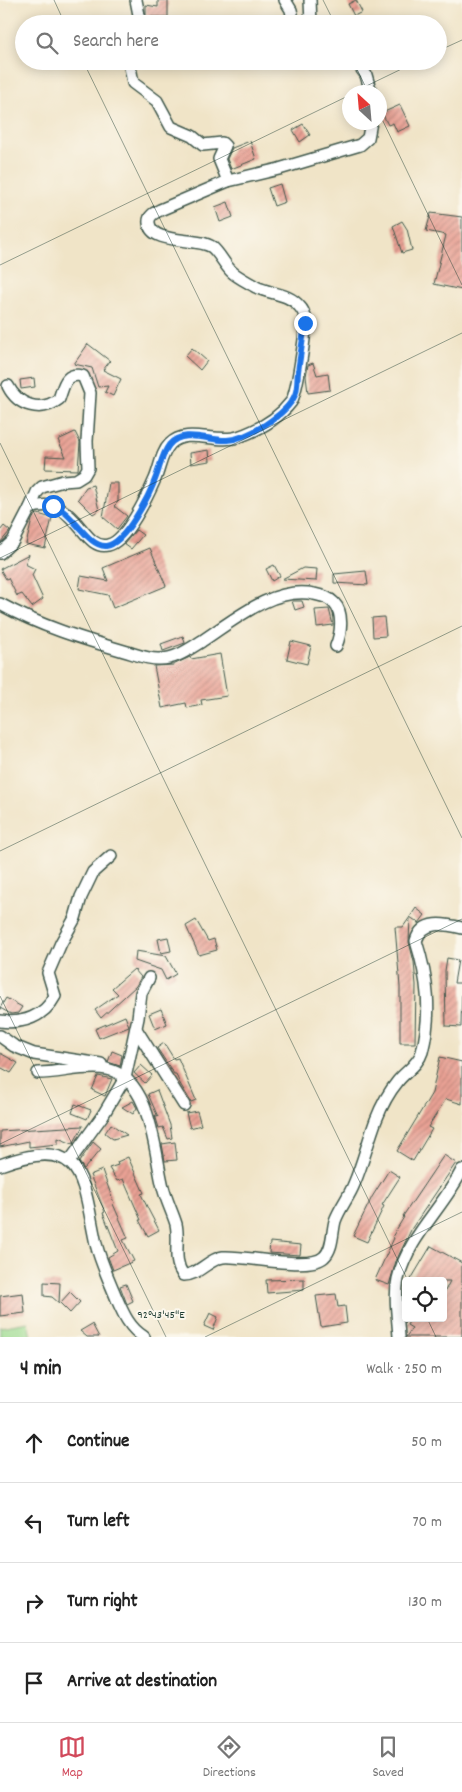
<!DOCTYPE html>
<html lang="en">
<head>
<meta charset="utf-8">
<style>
	:root { --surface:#fff; --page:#f2f2f2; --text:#222; --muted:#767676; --line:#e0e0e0; --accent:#d1495b }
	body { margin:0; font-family:Dekko,sans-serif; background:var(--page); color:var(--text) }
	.controls { position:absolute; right:15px; bottom:15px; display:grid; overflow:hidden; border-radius:5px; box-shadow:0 2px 12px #0003 }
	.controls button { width:45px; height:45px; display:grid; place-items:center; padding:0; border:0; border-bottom:1px solid var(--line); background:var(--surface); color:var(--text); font:25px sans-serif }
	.compass { position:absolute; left:342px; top:85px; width:45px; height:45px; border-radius:50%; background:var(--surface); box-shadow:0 2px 12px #0003; rotate:334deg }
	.stop { position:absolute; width:15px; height:15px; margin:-11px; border:4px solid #1a73e8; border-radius:50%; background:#fff }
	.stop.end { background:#1a73e8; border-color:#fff; box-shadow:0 1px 5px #0008 }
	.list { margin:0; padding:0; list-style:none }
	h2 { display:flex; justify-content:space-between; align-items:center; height:65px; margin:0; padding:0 20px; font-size:21px }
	h2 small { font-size:16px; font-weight:400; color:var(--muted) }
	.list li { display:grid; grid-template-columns:32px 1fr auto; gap:15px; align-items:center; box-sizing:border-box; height:80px; padding:0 20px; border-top:1px solid var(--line) }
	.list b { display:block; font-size:19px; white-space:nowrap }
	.list em { font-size:16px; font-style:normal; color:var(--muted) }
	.icon { flex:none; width:28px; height:28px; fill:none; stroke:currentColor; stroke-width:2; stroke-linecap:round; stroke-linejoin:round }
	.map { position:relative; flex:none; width:462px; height:1337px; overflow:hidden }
	.search { position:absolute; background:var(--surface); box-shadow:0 2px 12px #0003; left:15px; right:15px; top:15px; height:55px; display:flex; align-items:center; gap:12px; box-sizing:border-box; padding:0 18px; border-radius:28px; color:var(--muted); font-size:19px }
	.sheet { height:385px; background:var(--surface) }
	nav { display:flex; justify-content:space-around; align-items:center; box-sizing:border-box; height:70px; border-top:1px solid var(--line); background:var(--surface); font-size:14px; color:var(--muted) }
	nav a { display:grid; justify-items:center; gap:2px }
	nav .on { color:var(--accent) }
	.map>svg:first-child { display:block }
	.pitch { fill:#9ddc91; stroke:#5e8c62 }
	.building { fill:url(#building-hatch) }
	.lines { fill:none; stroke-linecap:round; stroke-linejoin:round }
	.minor-casing { stroke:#3e564a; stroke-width:14 }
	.minor { stroke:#fff; stroke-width:11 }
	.route { stroke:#1a73e8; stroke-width:6 }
	.ticks { fill:none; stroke:#1f3d34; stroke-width:1; stroke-opacity:0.45 }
	.ticks-label { font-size:12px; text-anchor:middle; fill:#1f3d34; stroke:#fbf7ec; stroke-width:4; stroke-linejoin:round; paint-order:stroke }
</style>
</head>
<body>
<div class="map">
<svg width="462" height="1337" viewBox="0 0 462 1337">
	<defs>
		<pattern id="building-hatch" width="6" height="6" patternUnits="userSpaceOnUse" patternTransform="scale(1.25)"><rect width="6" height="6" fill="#e9a194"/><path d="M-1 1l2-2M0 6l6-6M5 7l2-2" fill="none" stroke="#bc847a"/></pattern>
	</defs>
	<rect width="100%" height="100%" fill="#fbf7ec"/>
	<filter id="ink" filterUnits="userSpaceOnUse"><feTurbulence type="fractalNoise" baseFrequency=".02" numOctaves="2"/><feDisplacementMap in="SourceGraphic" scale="10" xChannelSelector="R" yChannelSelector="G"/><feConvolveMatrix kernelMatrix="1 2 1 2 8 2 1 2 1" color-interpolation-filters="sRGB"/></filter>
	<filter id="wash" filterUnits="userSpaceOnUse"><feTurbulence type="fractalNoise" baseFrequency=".0096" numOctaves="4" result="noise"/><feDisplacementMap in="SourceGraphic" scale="20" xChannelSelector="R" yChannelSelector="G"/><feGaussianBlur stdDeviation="1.12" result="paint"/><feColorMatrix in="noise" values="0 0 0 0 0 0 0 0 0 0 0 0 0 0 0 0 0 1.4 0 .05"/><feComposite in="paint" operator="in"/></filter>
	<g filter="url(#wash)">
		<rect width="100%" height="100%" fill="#f0e4c7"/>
		<!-- pitch -->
		<polygon class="pitch" points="28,1322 31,1337 0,1337 0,1327"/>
		<g id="blocks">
			<!-- building -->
			<g class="building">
				<polygon points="158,0 168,0 168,17 146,17 146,5 158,7"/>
				<polygon points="356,0 362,12 354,16 348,4"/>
				<polygon points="400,105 410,126 397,132 393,123 388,125 382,113"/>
				<polygon points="303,124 310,135 300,142 293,130"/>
				<polygon points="250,141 256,159 231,169 227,159 232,148"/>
				<polygon points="280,184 285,202 274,206 268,188"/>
				<polygon points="228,202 233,217 220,222 215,207"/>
				<polygon points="431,213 462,217 462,290 434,284 446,235 426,231"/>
				<polygon points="402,221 407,229 412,250 402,253 393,226"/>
				<polygon points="88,344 110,361 103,370 121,379 113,396 105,392 108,386 98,387 92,368 74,364"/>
				<polygon points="192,348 207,361 200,370 185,356"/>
				<polygon points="313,363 317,375 328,373 330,390 308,393 306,376 308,365"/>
				<polygon points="34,378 35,387 21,389 20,380"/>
				<polygon points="75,432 80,442 78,470 45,469 46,456 66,457 58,440"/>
				<polygon points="209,450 210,461 191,464 190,453"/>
				<polygon points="109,483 118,483 118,502 114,506 127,516 117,529 103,517"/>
				<polygon points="93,485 99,510 93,514 78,499 86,487"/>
				<polygon points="38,514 52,518 45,548 26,544 32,520 35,515"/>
				<polygon points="4,526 10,531 0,543 0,531"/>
				<polygon points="136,530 143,535 131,549 124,544"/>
				<polygon points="150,548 166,586 113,608 108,595 79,589 81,576 108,581 103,568"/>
				<polygon points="29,554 25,564 35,569 32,575 43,599 32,607 22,594 17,596 8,578 6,579 0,569"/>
				<polygon points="274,565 280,576 272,581 266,569"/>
				<polygon points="303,568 317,569 316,581 282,579"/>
				<polygon points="366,571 368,585 334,583 334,574"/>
				<polygon points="292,601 302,601 304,607 295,610"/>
				<polygon points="329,609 333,625 317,627 315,610"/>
				<polygon points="384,617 386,636 373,637 372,618"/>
				<polygon points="183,636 185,643 163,651 161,644"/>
				<polygon points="291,641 311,646 307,664 287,659"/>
				<polygon points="220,654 227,696 201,700 202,705 187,708 186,703 162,708 154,666 173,665 190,657 191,659"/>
				<polygon points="416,908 425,915 419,923 410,917"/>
				<polygon points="410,917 409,942 414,962 416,985 415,1043 400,1043 400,987 395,927 403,927"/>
				<polygon points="196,920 208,941 214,939 217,950 199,955 186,926"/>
				<polygon points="168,937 171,951 161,953 158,939"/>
				<polygon points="136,951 166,956 176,974 166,980 161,970 135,961"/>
				<polygon points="447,958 458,960 454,983 462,983 461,1027 446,1026 445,971"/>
				<polygon points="134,969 141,977 136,986 101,1018 95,1010 118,994 112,988"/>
				<polygon points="6,998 22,1007 18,1013 11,1014 0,1008"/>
				<polygon points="161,1009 167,1024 155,1029 149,1014"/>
				<polygon points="125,1016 129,1026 99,1038 95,1029"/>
				<polygon points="164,1043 174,1059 178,1058 196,1100 191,1102 179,1082 176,1074 174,1074 157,1048"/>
				<polygon points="112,1051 122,1055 120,1066 108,1062"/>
				<polygon points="0,1053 18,1063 11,1073 0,1067"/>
				<polygon points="440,1057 462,1062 462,1104 446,1099 428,1127 432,1129 413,1161 397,1151 432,1093"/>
				<polygon points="141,1065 152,1075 145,1083 134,1073"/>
				<polygon points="98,1076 112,1079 105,1096 92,1090"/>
				<polygon points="157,1090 170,1125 172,1138 168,1139 163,1127 159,1128 155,1115 158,1117 148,1094"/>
				<polygon points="133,1101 137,1108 133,1114 122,1107"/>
				<polygon points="75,1104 91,1110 87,1119 72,1113"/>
				<polygon points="197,1111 201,1125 190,1128 186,1113"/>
				<polygon points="111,1124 127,1135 113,1139 105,1133"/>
				<polygon points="83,1126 73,1144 58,1138 58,1144 29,1147 29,1141 0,1147 0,1131"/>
				<polygon points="93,1142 101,1149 84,1169 79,1162"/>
				<polygon points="175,1142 177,1160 165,1161 162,1144"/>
				<polygon points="444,1155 456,1163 412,1228 396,1261 389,1285 375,1280 394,1238 392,1237 404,1217 403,1216"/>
				<polygon points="128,1157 144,1193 141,1194 149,1211 159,1230 148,1236 139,1220 141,1220 123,1179 117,1181 109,1168 118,1165 117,1162"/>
				<polygon points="102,1170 114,1203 113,1204 128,1238 123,1240 134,1261 113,1270 108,1257 118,1251 103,1213 105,1212 90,1175"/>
				<polygon points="389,1170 400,1177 382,1205 384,1206 367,1242 353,1236 372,1197"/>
				<polygon points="270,1242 301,1245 300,1255 269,1253"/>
				<polygon points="431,1246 462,1263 462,1337 406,1337 412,1328 407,1325 411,1318 443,1318 443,1295 450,1281 410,1281"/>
				<polygon points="304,1279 304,1290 267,1293 266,1280"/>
				<polygon points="44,1282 60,1283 59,1303 52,1297 44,1296"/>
				<polygon points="126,1284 133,1301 127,1304 120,1286"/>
				<polygon points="70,1292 80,1302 70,1313 60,1303"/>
				<polygon points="23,1293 25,1313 0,1316 0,1296"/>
				<polygon points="336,1294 338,1307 345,1306 347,1323 321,1327 316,1296"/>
				<polygon points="210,1313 218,1317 213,1330 204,1326"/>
				<polygon points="92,1324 99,1337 87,1337 80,1331"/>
			</g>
		</g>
	</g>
	<g filter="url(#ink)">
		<use href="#blocks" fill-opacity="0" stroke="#3e564a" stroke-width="1"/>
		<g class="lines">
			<!-- minor casing -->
			<g class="minor-casing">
				<g id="minor">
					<polyline points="136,0 139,15 138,24"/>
					<polyline points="285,0 291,10 294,24"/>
					<polyline points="310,0 311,24"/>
					<polyline points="129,61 133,83 157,101 171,127 192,136 203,145 222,143 225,146 219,159 228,181"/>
					<polyline points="356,61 366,75 371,92"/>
					<path d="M8,386c10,20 33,27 51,13 5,-14 6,-27 24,-23l7,17 -3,48 1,27 -4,7 -8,5 -13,1 -21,6 -5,5 -7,16"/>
					<path d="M0,553l13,-12 17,-33c47,-15 51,43 78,37 18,-3 40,-50 47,-66 5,-11 6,-26 15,-35 16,-17 47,0 68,-7 20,-7 40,-18 53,-35 6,-9 16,-74 14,-85 -1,-4 -2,-7 -5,-10 -11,-14 -30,-13 -44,-20 -8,-5 -19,-10 -25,-16 -7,-7 -11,-17 -19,-24 -14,-10 -61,-2 -63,-24 -1,-7 5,-10 11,-13l68,-29 51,-12 81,-24 8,-7 3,-16"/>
					<path d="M0,604c40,22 80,34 124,47 11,3 25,9 36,8 16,0 29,-10 42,-18 32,-21 71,-55 112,-47 9,2 14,3 20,9 10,10 7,31 2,43"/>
					<path d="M0,1021c23,3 44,-4 55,-25l-7,-23 13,-30 14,-25 6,-21 12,-25 18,-16"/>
					<polyline points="136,1029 184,1105"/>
					<polyline points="0,1036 14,1046 34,1054 101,1064"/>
					<path d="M38,1073c23,0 46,-8 69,-4 45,10 47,83 56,118 3,13 9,24 13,37 4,18 -4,35 7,51 15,1 25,-16 40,-18 22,-2 86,14 101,0 9,-8 8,-25 11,-36 4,-12 14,-24 19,-37 9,-21 14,-43 22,-64 5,-13 13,-28 22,-39 8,-10 20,-16 24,-29 10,-39 6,-73 -6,-111 6,-22 29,-17 46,-13"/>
					<polyline points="69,1162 103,1115 125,1078 138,1018 141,993 149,978"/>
					<path d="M0,1165c86,-32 82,15 96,79 5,19 13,36 20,53 7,16 13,31 28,40"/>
					<path d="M399,1337c-1,-19 -5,-39 -1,-58 10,-42 45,-71 64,-109"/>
				</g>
			</g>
			<!-- minor -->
			<use href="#minor" class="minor"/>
		</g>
	</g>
	<g class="lines" filter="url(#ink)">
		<!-- route -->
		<path class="route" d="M53,506c20,5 34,41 53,40 19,-2 44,-52 50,-69 4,-10 6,-23 13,-32 14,-17 40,-4 58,-5 21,-1 60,-26 68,-45 3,-7 2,-15 3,-23 2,-16 5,-32 7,-49"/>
	</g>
	<!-- ticks -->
	<path class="ticks" d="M54,0l11,24M323,0l12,24M438,51l24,-11M83,61l379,777M353,61l15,31M354,92l64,-31M380,115l82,170M0,265l350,-170M0,443l408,838M0,558l462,-225M0,851l462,-225M0,996l166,341M0,1144l462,-225M427,1318l9,19M205,1337l257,-125"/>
	<g class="ticks-label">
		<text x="161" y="1318">92°43'45"E</text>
	</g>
</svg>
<div class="controls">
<button><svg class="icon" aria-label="locate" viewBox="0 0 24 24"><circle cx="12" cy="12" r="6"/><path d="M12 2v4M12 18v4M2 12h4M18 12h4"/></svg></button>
</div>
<svg class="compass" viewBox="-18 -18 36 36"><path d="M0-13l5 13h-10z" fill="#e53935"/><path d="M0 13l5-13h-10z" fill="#767676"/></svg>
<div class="stop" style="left:53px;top:506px"></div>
<div class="stop end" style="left:305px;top:323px"></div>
<div class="search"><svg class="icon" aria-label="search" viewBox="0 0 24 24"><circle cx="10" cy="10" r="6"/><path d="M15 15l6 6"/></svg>Search here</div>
</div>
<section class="sheet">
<h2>4 min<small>Walk · 250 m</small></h2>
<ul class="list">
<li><svg class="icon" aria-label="ahead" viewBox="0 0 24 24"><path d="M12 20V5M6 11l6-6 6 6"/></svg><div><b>Continue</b></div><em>50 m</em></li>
<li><svg class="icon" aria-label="left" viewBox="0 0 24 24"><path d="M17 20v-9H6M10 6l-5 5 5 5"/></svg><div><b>Turn left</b></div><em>70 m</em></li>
<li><svg class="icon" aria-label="right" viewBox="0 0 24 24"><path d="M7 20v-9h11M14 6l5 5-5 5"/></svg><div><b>Turn right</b></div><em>130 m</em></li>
<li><svg class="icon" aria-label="arrive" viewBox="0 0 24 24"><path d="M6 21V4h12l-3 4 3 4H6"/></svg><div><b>Arrive at destination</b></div></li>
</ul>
</section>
<nav>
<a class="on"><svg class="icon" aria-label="map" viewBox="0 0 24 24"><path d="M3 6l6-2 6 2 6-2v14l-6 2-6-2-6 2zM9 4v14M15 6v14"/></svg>Map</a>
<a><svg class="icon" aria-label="directions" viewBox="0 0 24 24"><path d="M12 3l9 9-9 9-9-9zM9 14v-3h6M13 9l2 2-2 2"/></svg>Directions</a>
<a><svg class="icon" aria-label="saved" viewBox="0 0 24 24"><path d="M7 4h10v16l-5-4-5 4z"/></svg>Saved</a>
</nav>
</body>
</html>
